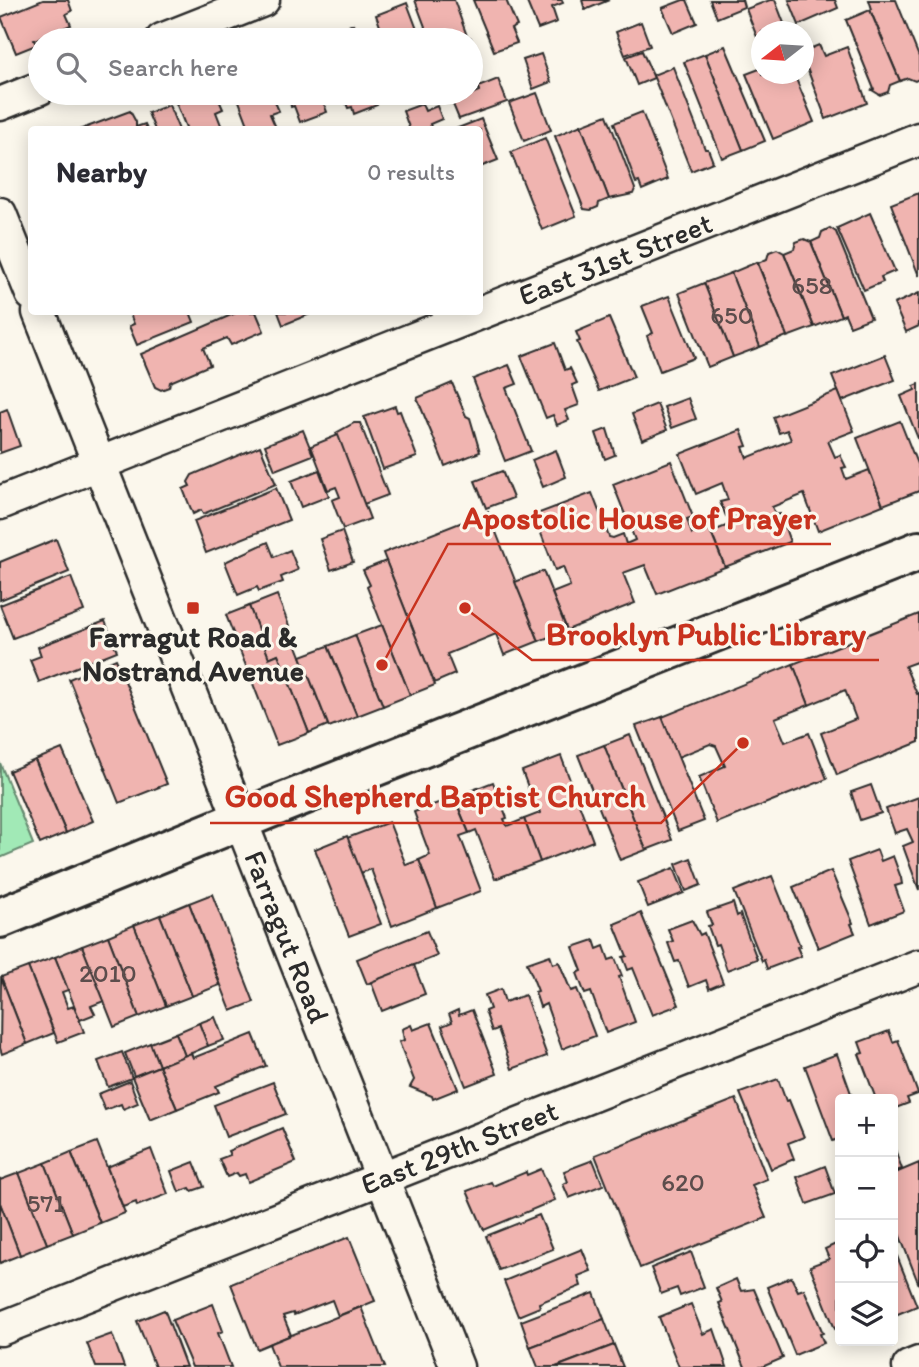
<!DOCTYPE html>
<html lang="en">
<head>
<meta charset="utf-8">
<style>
	:root { --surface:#fff; --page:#f2f2f3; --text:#2b2b33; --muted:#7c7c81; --line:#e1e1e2 }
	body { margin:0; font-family:Itim,sans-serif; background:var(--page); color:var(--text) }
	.controls { position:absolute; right:21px; bottom:21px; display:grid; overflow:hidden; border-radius:7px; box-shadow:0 4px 18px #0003 }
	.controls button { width:63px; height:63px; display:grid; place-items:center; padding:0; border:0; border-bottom:2px solid var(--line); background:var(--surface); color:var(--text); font:35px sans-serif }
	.compass { position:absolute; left:751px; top:21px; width:63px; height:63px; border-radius:50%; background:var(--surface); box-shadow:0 4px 18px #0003; rotate:253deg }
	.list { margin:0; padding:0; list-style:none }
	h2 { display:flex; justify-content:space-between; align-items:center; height:91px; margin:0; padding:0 28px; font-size:30px }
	h2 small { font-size:23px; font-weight:400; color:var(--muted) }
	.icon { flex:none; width:38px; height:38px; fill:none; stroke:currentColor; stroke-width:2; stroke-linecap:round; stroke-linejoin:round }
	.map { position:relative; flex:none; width:919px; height:1367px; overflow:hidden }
	.search { position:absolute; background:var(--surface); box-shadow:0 4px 18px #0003; left:28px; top:28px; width:455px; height:77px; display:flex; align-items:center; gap:18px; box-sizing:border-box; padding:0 24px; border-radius:38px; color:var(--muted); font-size:26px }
	.panel { position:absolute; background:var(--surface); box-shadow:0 4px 18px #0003; left:28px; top:126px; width:455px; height:189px; border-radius:7px }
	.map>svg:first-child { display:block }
	.green { fill:#a1e9b6; stroke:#668a70; stroke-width:2 }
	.building { fill:#f0b4b0; stroke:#2b2b2b; stroke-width:2 }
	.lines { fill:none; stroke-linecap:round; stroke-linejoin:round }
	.minor-casing { stroke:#2b2b2b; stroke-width:37 }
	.major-casing { stroke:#2b2b2b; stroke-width:44 }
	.minor { stroke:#fbf7ec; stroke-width:32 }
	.major { stroke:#fbf7ec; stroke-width:38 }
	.poi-dot { fill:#c8321e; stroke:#fbf7ec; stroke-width:2.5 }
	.labels { text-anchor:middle; stroke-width:6; stroke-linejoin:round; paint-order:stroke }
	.number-label { font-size:26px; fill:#5c4d4c }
	.street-label { font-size:30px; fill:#2b2b2b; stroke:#fbf7ec }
	.poi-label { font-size:30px; font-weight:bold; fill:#2b2b2b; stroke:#fbf7ec }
	.leader { fill:none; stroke:#c8321e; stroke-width:2.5 }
	.callout-dot { fill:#c8321e; stroke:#fbf7ec; stroke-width:2.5 }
	.callout-label { font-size:32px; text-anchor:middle; font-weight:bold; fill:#c8321e; stroke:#fbf7ec; stroke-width:6; stroke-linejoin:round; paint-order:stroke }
</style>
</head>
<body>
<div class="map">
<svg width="919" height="1367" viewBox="0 0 919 1367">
	<rect width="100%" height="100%" fill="#fbf7ec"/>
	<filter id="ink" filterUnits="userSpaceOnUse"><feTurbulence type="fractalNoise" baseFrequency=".0143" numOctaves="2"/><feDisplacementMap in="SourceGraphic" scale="14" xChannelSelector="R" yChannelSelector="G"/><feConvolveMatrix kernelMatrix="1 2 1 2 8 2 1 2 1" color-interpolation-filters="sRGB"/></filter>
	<g filter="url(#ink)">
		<!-- green -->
		<polygon class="green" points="0,763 33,844 0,858"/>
		<!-- building -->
		<g class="building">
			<polygon points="43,0 68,0 72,11 66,14 71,25 34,40 36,45 16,53 1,17"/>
			<polygon points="415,0 454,0 467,36 471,38 474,52 471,53 471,40 430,40"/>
			<polygon points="473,0 506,0 517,26 511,29 517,43 494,51"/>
			<polygon points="526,0 562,0 563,3 552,7 557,22 538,29"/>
			<polygon points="582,0 609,0 585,10"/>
			<polygon points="683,0 687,0 697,23 673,33 662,8"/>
			<polygon points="710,0 742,0 744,7 717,18"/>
			<polygon points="770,0 775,0 785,26 771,32 762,32 762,35 757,37 746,9"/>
			<polygon points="789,0 835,0 838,8 799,25"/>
			<polygon points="869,0 896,0 919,57 919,79 915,81 908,78 900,81 870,10 872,9"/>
			<polygon points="407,3 421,40 385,40 376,15"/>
			<polygon points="870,10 900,81 890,85 888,92 880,95 872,90 874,89 846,20"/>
			<polygon points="641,22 650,46 625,55 616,32"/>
			<polygon points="353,24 359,40 324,40 323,36"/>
			<polygon points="819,45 824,56 847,47 867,103 826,119 804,60 804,51"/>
			<polygon points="725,46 765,141 743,150 705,54"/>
			<polygon points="642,51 654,78 637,85 626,57"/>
			<polygon points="541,54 551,82 533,89 523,60"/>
			<polygon points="705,54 743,150 722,158 684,62"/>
			<polygon points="673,67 705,149 708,149 713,162 691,171 653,75"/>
			<polygon points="762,68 762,74 785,74 787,77 794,74 814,122 773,139 746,74"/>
			<polygon points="498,79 507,102 459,119 452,102 479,91 478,87"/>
			<polygon points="187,93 216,93 223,109 216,112 223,130 187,130 174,98"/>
			<polygon points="236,93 271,93 279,111 270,114 277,130 250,130"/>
			<polygon points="289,93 324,93 325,95 321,96 327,112 300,122 294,106 291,107"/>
			<polygon points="342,93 372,93 377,105 354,114 352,107 348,108"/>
			<polygon points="537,93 551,130 524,141 509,103"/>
			<polygon points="422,104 425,111 437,106 442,119 430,124 432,130 410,130 403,111"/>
			<polygon points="169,105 179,130 155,130 148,113"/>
			<polygon points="130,111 136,122 136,127 145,124 147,130 79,130"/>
			<polygon points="642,112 668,179 642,190 639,182 636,183 614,123"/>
			<polygon points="607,115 635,189 633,194 609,199 581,125"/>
			<polygon points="481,119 498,160 480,167 480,130 453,130"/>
			<polygon points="581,125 609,199 599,203 598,207 591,210 584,209 555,136"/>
			<polygon points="545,138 576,216 542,230 511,152"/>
			<polygon points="919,193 919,276 891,204"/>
			<polygon points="870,213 895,271 881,277 883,282 864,290 837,228"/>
			<polygon points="830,228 836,232 871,318 850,326 845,314 841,316 811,242 820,238 822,232"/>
			<polygon points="804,239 811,242 841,316 814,327 784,253 794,249 796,242"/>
			<polygon points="777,249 784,253 814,327 787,337 758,263 767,259 769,252"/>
			<polygon points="757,262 787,336 760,347 731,273"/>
			<polygon points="731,273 760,347 733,357 704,283"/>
			<polygon points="704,283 733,357 708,367 679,293"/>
			<polygon points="919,293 919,326 906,332 894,304"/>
			<polygon points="669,296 694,358 660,371 647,336 653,333 642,306"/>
			<polygon points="135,312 190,312 194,322 137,345 129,326 134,324 130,314"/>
			<polygon points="238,312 256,312 264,331 231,345 227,338 203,348 210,365 170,382 169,387 161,390 155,387 141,354"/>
			<polygon points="278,312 315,312 283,325"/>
			<polygon points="609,318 634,377 599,391 577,342 580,341 576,332"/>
			<polygon points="555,343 565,370 570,368 577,383 572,385 579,405 565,410 569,420 557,425 553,415 546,418 521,356"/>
			<polygon points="885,355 895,380 842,401 832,376"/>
			<polygon points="509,365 517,384 506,388 531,451 505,461 473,379"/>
			<polygon points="452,383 466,416 470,418 480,452 445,466 417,398"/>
			<polygon points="919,384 919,441 901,396 915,390 914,386"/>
			<polygon points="838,391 854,431 828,441 835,457 840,455 846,467 842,468 846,479 869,470 883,505 818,531 804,494 772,507 776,515 780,514 790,542 725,567 711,532 736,522 732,514 726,516 720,502 728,500 722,483 696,494 680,454 741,430 747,446 743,447 747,458 791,440 787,430 779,433 773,417"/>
			<polygon points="688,398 696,419 672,428 664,407"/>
			<polygon points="657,404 667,430 642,440 632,414"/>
			<polygon points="395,406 397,412 400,411 417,457 383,469 364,417"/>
			<polygon points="7,409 20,446 0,453 0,412"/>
			<polygon points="900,421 919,469 919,491 883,505 857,438"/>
			<polygon points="354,423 360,423 388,495 364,504 336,433"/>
			<polygon points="607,429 615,455 605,459 596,433"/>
			<polygon points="303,430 313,455 275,470 265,445"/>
			<polygon points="338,435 370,519 343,529 332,500 340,497 336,487 328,490 311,446"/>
			<polygon points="260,446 276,484 203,514 201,510 193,514 183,489 190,486 188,482 192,475"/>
			<polygon points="556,450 566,477 543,487 532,460"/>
			<polygon points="671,461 693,517 687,519 692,534 709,528 725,567 657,594 645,565 623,573 635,603 567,630 552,593 570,586 563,567 555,570 534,515 592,493 609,537 613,538 623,534 626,544 635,540 613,484"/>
			<polygon points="319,470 329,496 301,507 291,481"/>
			<polygon points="502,471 513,498 486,508 475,481"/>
			<polygon points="276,488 289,520 206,553 194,521"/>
			<polygon points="488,512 539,641 504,655 496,634 447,654 455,674 434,683 383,553"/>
			<polygon points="342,531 353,562 331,570 320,539"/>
			<polygon points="56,539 69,572 0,600 0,562"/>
			<polygon points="268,542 274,557 290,550 298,570 281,577 283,582 259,591 257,587 238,595 225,562"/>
			<polygon points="386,561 435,685 410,695 367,587 370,585 363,570"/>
			<polygon points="543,571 567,630 539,641 515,582"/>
			<polygon points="71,577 84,611 13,638 0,605"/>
			<polygon points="277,595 328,725 309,733 278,654 269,658 249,606"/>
			<polygon points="249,606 269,658 278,654 309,733 277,745 226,615"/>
			<polygon points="919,614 919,661 905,666 917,694 919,693 919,742 837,775 821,733 856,719 845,690 809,705 793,664"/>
			<polygon points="105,621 117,651 39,682 30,660 41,656 38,647"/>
			<polygon points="382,625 410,695 383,706 355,635"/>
			<polygon points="355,635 383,706 357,716 328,646"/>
			<polygon points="328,646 357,716 329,727 301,656"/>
			<polygon points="116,659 167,784 119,803 69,679"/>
			<polygon points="793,664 809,705 775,718 785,742 809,733 827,779 717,823 699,777 725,766 716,746 710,744 678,757 662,717"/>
			<polygon points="662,717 704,821 678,831 636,726"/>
			<polygon points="630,735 672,840 646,850 604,745"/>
			<polygon points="604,745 646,850 620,860 578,755"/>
			<polygon points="62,749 93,821 66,833 35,760"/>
			<polygon points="561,756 593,841 540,862 524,819 540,813 538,807 536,808 522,771"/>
			<polygon points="35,760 66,833 40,844 9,771"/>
			<polygon points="493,782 507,818 504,819 507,826 524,819 540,862 495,879 476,830 469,833 454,797"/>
			<polygon points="871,785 881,813 860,820 851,792"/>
			<polygon points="454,797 469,833 460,836 481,891 437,908 419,860 430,855 414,812"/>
			<polygon points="919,797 919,890 903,846 913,842 907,829 895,833 886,809"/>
			<polygon points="389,822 406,865 419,860 437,908 392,926 371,869 361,873 347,838"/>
			<polygon points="347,836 381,924 349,936 315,849"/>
			<polygon points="877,850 881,861 893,856 901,878 902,884 895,886 904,911 871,924 848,861"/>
			<polygon points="691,858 701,885 686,891 676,864"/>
			<polygon points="674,868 684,893 648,907 638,882"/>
			<polygon points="831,871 853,923 851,924 855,933 818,948 793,887"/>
			<polygon points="772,876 800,946 797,947 801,956 767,969 764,960 762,961 734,891"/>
			<polygon points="212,894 254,1002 231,1011 189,903"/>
			<polygon points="189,903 220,985 192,996 160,915"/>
			<polygon points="733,903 737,916 740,914 757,959 727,970 718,944 715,945 708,926 712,925 707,912"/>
			<polygon points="641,913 679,1005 652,1015 633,968 628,970 623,957 627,956 614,924"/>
			<polygon points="160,915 192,996 166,1006 134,925"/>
			<polygon points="692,920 700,935 704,933 723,983 709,989 706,980 689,987 679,961 675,962 668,943 673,941 668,929"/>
			<polygon points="134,925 166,1006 139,1017 108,936"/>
			<polygon points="427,931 437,956 367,984 357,959"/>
			<polygon points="108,936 139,1017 114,1027 82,946"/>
			<polygon points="594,940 597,949 604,946 609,960 615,958 622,976 619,977 635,1022 606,1033 591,992 585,994 577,973 582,971 573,947"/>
			<polygon points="82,946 104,1001 91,1006 95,1014 80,1020 55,957"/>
			<polygon points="550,955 553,964 559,962 571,991 577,989 595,1036 562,1049 546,1004 540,1007 535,992 538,991 527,963"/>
			<polygon points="55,957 68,990 62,992 68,1008 74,1006 84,1032 58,1042 28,967"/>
			<polygon points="414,965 425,994 382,1011 371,982"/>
			<polygon points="28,967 54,1033 27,1044 1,977"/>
			<polygon points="1,977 27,1044 2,1054 0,1048"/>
			<polygon points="501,989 505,1002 525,995 547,1056 512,1069 498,1029 492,1031 485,1011 490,1009 485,995"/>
			<polygon points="458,1010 459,1015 472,1010 497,1074 466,1086 442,1026 452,1022 449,1014"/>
			<polygon points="215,1017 224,1040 208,1046 199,1023"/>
			<polygon points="199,1023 208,1046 185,1056 176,1033"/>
			<polygon points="431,1023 458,1089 433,1099 432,1096 410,1087 414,1080 399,1042 404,1040 402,1029 411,1025 413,1030"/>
			<polygon points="889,1031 893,1042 898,1040 918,1094 907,1098 909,1103 893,1109 893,1099 876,1099 859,1054 863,1053 859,1042"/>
			<polygon points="176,1033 185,1056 159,1066 150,1043"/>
			<polygon points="253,1034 266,1066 216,1086 219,1092 177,1109 159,1066 191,1053 193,1058"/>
			<polygon points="150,1043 159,1066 134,1076 125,1053"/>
			<polygon points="122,1052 132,1078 108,1087 98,1061"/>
			<polygon points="837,1054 853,1099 840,1099 840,1138 833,1141 805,1066"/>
			<polygon points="159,1066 177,1109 150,1120 132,1077"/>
			<polygon points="778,1079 786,1101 789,1100 804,1137 788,1143 794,1159 771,1169 740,1093"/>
			<polygon points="130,1081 138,1103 123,1109 121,1104 105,1110 98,1094"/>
			<polygon points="273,1082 286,1114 226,1137 214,1105"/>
			<polygon points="736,1099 767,1179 752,1185 766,1218 640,1268 595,1155"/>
			<polygon points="282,1128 296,1162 248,1182 245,1174 239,1176 237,1173 227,1177 219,1159 230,1155 228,1151"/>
			<polygon points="97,1142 125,1213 100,1223 71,1152"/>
			<polygon points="893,1144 902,1169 893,1172"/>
			<polygon points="151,1149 168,1194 137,1206 136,1202 123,1207 107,1167"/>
			<polygon points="71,1152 100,1223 73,1234 45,1163"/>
			<polygon points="593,1160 603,1185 569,1198 563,1184 568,1182 564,1171"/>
			<polygon points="194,1162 204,1187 192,1191 190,1188 179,1192 171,1171"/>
			<polygon points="45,1163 73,1234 47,1244 19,1173"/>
			<polygon points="919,1163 919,1285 893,1218 893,1174"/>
			<polygon points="825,1166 835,1194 807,1204 797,1177"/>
			<polygon points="541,1169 555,1200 484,1230 467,1191 491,1182 493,1186 526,1172 527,1175"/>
			<polygon points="19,1173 47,1244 20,1255 0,1203 0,1180"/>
			<polygon points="0,1203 20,1255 0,1263"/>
			<polygon points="539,1215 553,1249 499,1270 486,1236"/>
			<polygon points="349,1237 375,1301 338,1316 332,1300 294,1315 293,1313 283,1316 291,1335 257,1349 231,1284"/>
			<polygon points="840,1242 840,1333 838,1328 835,1329 810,1266 829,1259 825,1249"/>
			<polygon points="893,1246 917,1306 893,1316"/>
			<polygon points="582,1249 591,1271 578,1276 581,1286 539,1303 540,1307 518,1316 504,1281"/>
			<polygon points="691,1252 704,1287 680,1296 677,1288 661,1294 651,1268"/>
			<polygon points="791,1277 798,1291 804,1289 823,1333 820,1334 824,1343 795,1355 767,1287"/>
			<polygon points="736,1279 741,1291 754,1289 783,1358 762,1367 745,1367 719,1303 722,1302 716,1288"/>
			<polygon points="594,1293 604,1319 530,1347 521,1321"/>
			<polygon points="213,1304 223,1331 218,1333 231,1367 192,1367 172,1320"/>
			<polygon points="691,1304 703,1334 714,1329 727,1367 679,1367 659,1317"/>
			<polygon points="361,1307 385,1367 278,1367 269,1344"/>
			<polygon points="164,1310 166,1314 186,1367 155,1367 137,1321"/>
			<polygon points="604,1319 614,1345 556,1367 538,1367 530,1347"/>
			<polygon points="112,1334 124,1367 96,1367 87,1343"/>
			<polygon points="614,1345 623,1367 556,1367"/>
		</g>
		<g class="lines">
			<!-- minor casing -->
			<g class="minor-casing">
				<g id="minor">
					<polyline points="162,40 263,0"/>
					<polyline points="0,104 40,88"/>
					<polyline points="0,214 32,294"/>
					<path id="s1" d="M39,312l418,1055"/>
					<path id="s2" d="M0,503l919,-364"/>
					<path id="s3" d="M0,1329l919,-363"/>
					<polyline points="909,1367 919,1363"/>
				</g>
			</g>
			<!-- major casing -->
			<g class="major-casing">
				<polyline id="major" points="0,918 280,804 919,551"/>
			</g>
			<!-- minor -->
			<use href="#minor" class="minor"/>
			<!-- major -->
			<use href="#major" class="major"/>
		</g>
	</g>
	<!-- markers -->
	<rect class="poi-dot" x="186" y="601" width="14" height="14" rx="3.5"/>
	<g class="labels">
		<!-- number labels -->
		<g class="number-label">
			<text x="812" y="294">658</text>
			<text x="732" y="324">650</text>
			<text x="108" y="982">2010</text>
			<text x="683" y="1191">620</text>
			<text x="46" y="1212">571</text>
		</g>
		<!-- street labels -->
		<g class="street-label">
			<text dy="10" stroke="none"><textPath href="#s2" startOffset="662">East 31st Street</textPath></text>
			<text dy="10" stroke="none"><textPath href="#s1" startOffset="672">Farragut Road</textPath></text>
			<text dy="10" stroke="none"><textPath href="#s3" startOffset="494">East 29th Street</textPath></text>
		</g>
		<!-- poi labels -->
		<g class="poi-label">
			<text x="193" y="647">Farragut Road &amp;<tspan x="193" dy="34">Nostrand Avenue</tspan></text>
		</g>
	</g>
	<!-- callouts -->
	<path class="leader" d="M382 665L448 544H831M465 608L532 660H879M743 743L661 823H210"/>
	<g class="callout-dot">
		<circle cx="382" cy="665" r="7"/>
		<circle cx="465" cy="608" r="7"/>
		<circle cx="743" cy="743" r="7"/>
	</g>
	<g class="callout-label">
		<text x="639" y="529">Apostolic House of Prayer</text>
		<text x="706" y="645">Brooklyn Public Library</text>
		<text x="435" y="807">Good Shepherd Baptist Church</text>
	</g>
</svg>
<div class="controls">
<button>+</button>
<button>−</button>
<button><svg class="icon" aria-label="locate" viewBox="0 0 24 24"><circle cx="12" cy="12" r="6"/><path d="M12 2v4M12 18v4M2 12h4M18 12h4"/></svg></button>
<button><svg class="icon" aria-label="layers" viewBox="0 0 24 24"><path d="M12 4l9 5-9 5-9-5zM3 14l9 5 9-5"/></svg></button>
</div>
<svg class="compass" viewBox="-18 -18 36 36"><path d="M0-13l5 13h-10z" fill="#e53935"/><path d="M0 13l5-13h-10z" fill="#7c7c81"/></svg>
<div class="search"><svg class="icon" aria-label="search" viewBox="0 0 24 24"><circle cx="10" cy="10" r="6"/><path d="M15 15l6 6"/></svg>Search here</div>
<section class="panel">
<h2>Nearby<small>0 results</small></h2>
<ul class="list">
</ul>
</section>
</div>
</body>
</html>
